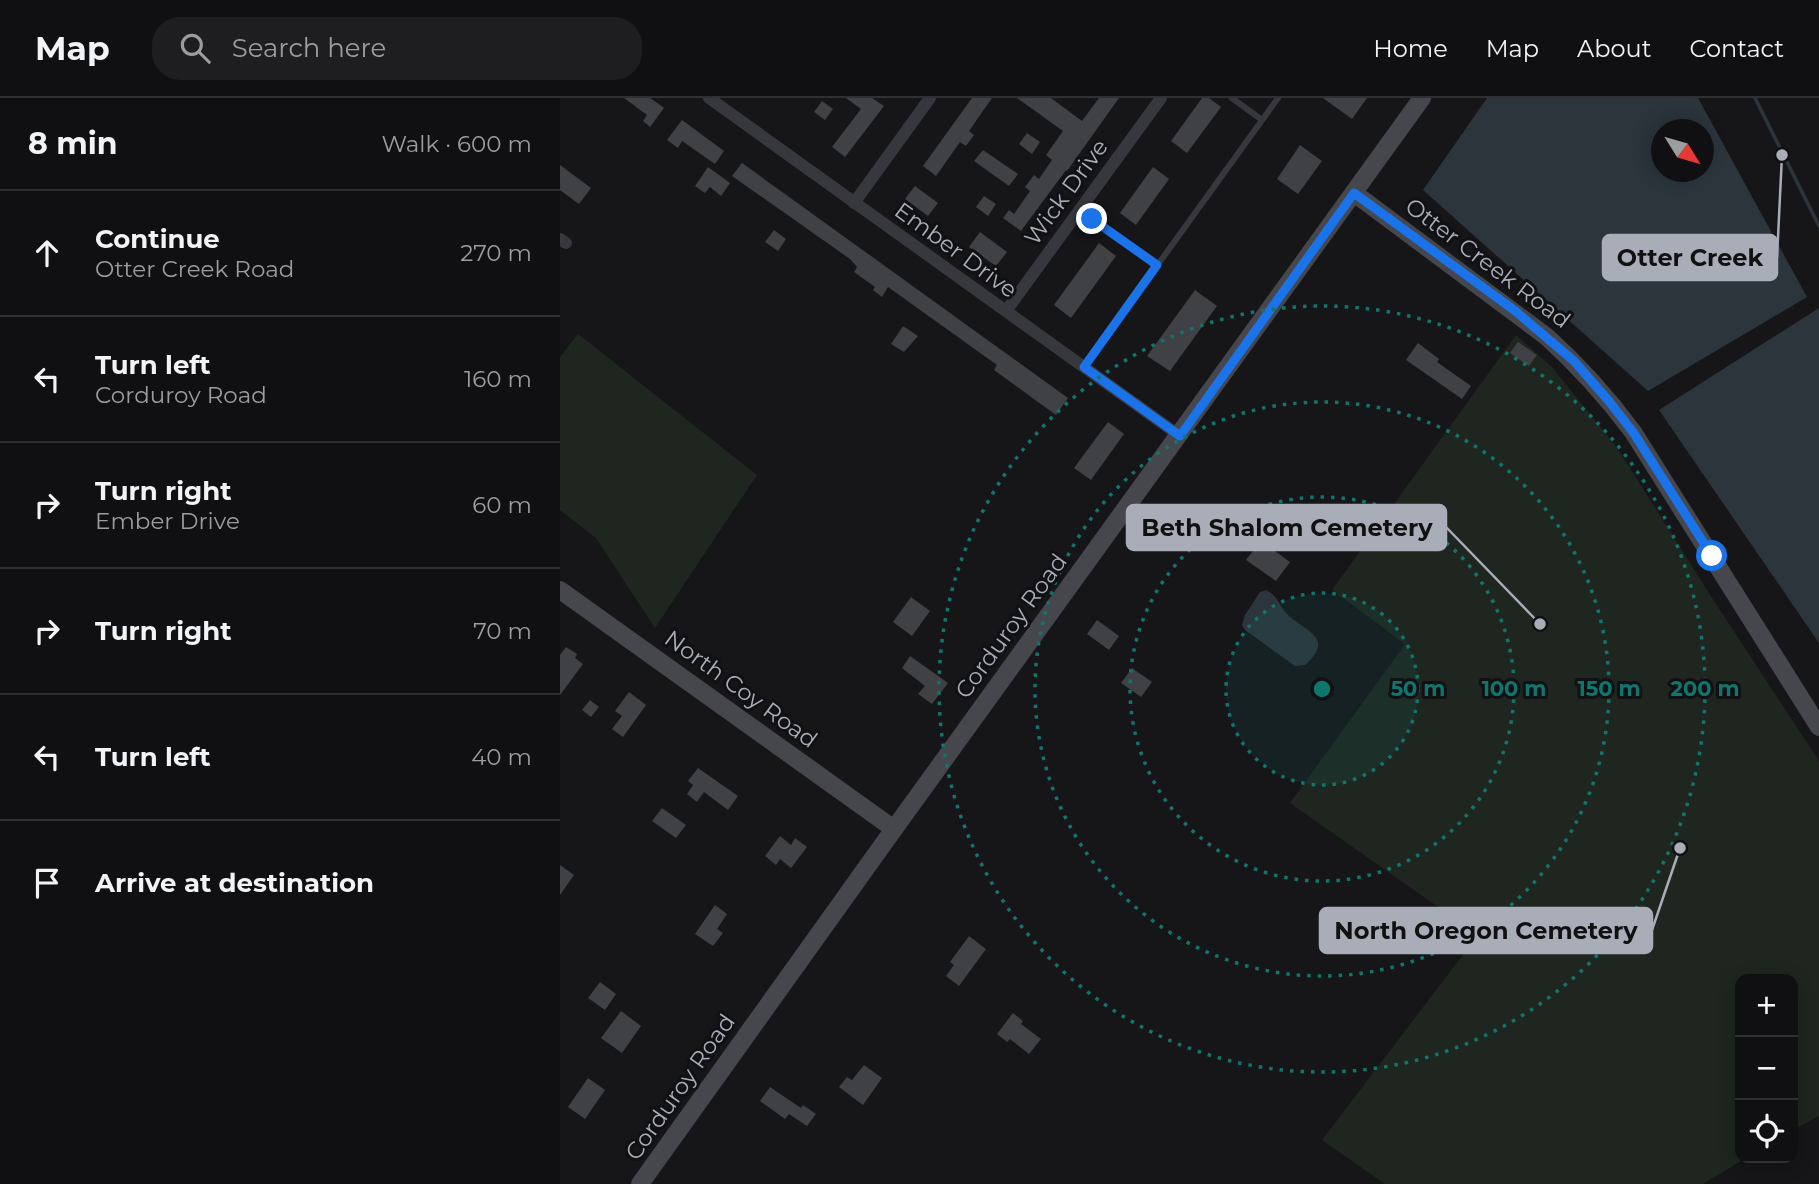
<!DOCTYPE html>
<html lang="en">
<head>
<meta charset="utf-8">
<style>
	:root { --surface:#101012; --page:#1e1e20; --text:#f1f3f6; --muted:#9c9d9f; --line:#303032 }
	body { margin:0; font-family:Montserrat,sans-serif; background:var(--page); color:var(--text) }
	.controls { position:absolute; right:21px; bottom:21px; display:grid; overflow:hidden; border-radius:14px; box-shadow:0 4px 18px #0003 }
	.controls button { width:63px; height:63px; display:grid; place-items:center; padding:0; border:0; border-bottom:2px solid var(--line); background:var(--surface); color:var(--text); font:35px sans-serif }
	.compass { position:absolute; left:1091px; top:21px; width:63px; height:63px; border-radius:50%; background:var(--surface); box-shadow:0 4px 18px #0003; rotate:127deg }
	.stop { position:absolute; width:21px; height:21px; margin:-16px; border:5px solid #1a73e8; border-radius:50%; background:#fff }
	.stop.end { background:#1a73e8; border-color:#fff; box-shadow:0 2px 7px #0008 }
	.list { margin:0; padding:0; list-style:none }
	h2 { display:flex; justify-content:space-between; align-items:center; height:91px; margin:0; padding:0 28px; font-size:30px }
	h2 small { font-size:23px; font-weight:400; color:var(--muted) }
	.list li { display:grid; grid-template-columns:46px 1fr auto; gap:21px; align-items:center; box-sizing:border-box; height:126px; padding:0 28px; border-top:2px solid var(--line) }
	.list b { display:block; font-size:26px; white-space:nowrap }
	.list p { margin:0; font-size:23px; white-space:nowrap; color:var(--muted) }
	.list em { font-size:23px; font-style:normal; color:var(--muted) }
	.icon { flex:none; width:38px; height:38px; fill:none; stroke:currentColor; stroke-width:2; stroke-linecap:round; stroke-linejoin:round }
	.map { position:relative; flex:none; width:1259px; height:1086px; overflow:hidden }
	header { display:flex; align-items:center; gap:42px; box-sizing:border-box; height:98px; padding:0 35px; background:var(--surface); border-bottom:2px solid var(--line) }
	header strong { font-size:33px }
	nav { display:flex; gap:38px; margin-inline-start:auto; font-size:24px }
	.search { width:490px; height:63px; background:var(--page); display:flex; align-items:center; gap:18px; box-sizing:border-box; padding:0 24px; border-radius:28px; color:var(--muted); font-size:26px }
	main { display:flex }
	aside { flex:1; background:var(--surface) }
	.map>svg:first-child { display:block }
	.green { fill:#1e261f }
	.water { fill:#2c353c; fill-rule:evenodd }
	.lines { fill:none; stroke-linecap:round; stroke-linejoin:round }
	.stream { stroke:#2c353c; stroke-width:3.5 }
	.building { fill:#404145 }
	.lane { stroke:#37383d; stroke-width:6 }
	.street { stroke:#37383d; stroke-width:12 }
	.secondary { stroke:#45474d; stroke-width:18 }
	.route { stroke:#1a73e8; stroke-width:9 }
	.ring { fill:none; stroke:#0f766e; stroke-width:3.5; stroke-dasharray:3.5 7 }
	.labels { text-anchor:middle; stroke-width:6; stroke-linejoin:round; paint-order:stroke }
	.street-label { font-size:23px; fill:#a8adb8; stroke:#111113 }
	.centre { fill:#0f766e; stroke:#111113; stroke-width:3.5 }
	.ring-label { font-size:21px; text-anchor:middle; font-weight:bold; fill:#0f766e; stroke:#111113; stroke-width:6; stroke-linejoin:round; paint-order:stroke }
	.leader { fill:none; stroke:#a8adb8; stroke-width:2.5 }
	.callout-dot { fill:#a8adb8; stroke:#111113; stroke-width:2.5 }
	.callout { fill:#a8adb8; stroke:#a8adb8; stroke-width:2.5 }
	.callout-label { font-size:24px; text-anchor:middle; font-weight:bold; fill:#111 }
</style>
</head>
<body>
<header>
<strong>Map</strong>
<div class="search"><svg class="icon" aria-label="search" viewBox="0 0 24 24"><circle cx="10" cy="10" r="6"/><path d="M15 15l6 6"/></svg>Search here</div>
<nav><a>Home</a><a>Map</a><a>About</a><a>Contact</a></nav>
</header>
<main>
<aside>
<h2>8 min<small>Walk · 600 m</small></h2>
<ul class="list">
<li><svg class="icon" aria-label="ahead" viewBox="0 0 24 24"><path d="M12 20V5M6 11l6-6 6 6"/></svg><div><b>Continue</b><p>Otter Creek Road</p></div><em>270 m</em></li>
<li><svg class="icon" aria-label="left" viewBox="0 0 24 24"><path d="M17 20v-9H6M10 6l-5 5 5 5"/></svg><div><b>Turn left</b><p>Corduroy Road</p></div><em>160 m</em></li>
<li><svg class="icon" aria-label="right" viewBox="0 0 24 24"><path d="M7 20v-9h11M14 6l5 5-5 5"/></svg><div><b>Turn right</b><p>Ember Drive</p></div><em>60 m</em></li>
<li><svg class="icon" aria-label="right" viewBox="0 0 24 24"><path d="M7 20v-9h11M14 6l5 5-5 5"/></svg><div><b>Turn right</b></div><em>70 m</em></li>
<li><svg class="icon" aria-label="left" viewBox="0 0 24 24"><path d="M17 20v-9H6M10 6l-5 5 5 5"/></svg><div><b>Turn left</b></div><em>40 m</em></li>
<li><svg class="icon" aria-label="arrive" viewBox="0 0 24 24"><path d="M6 21V4h12l-3 4 3 4H6"/></svg><div><b>Arrive at destination</b></div></li>
</ul>
</aside>
<div class="map">
<svg width="1259" height="1086" viewBox="0 0 1259 1086">
	<rect width="100%" height="100%" fill="#161618"/>
	<!-- green -->
	<g class="green">
		<polygon points="18,236 197,377 95,530 36,440 0,412 0,259"/>
		<polygon points="956,237 992,269 1058,351 1156,506 1259,663 1259,1018 1233,1032 1233,881 1180,881 1180,1060 1186,1060 1143,1086 825,1086 762,1042 918,837 730,705 845,546 772,492"/>
	</g>
	<!-- water -->
	<g class="water">
		<path d="M927,0h211l109,199 -159,94 -225,-201zM1101,32h42v42h-42z"/>
		<polygon points="1259,210 1259,545 1099,312"/>
		<path d="M706,492c13,6 13,17 22,25 19,17 47,23 17,50l-10,1 -50,-36 -3,-5 3,-10 15,-23z"/>
	</g>
	<g class="lines">
		<!-- stream -->
		<polyline class="stream" points="1195,0 1259,128"/>
	</g>
	<!-- building -->
	<g class="building">
		<polygon points="64,0 90,0 104,10 90,29 83,23 87,17"/>
		<polygon points="286,0 312,0 324,8 285,59 272,49 301,11"/>
		<polygon points="412,0 432,0 409,33 414,37 406,48 400,44 376,78 363,68"/>
		<polygon points="457,0 491,0 522,23 539,0 559,0 507,73 506,72 461,133 443,120 449,112 454,116 470,93 465,89 474,77 479,81 492,62 486,57 503,33"/>
		<polygon points="642,0 649,0 661,9 627,55 611,43"/>
		<polygon points="763,0 807,0 792,21"/>
		<polygon points="262,3 273,11 265,22 254,14"/>
		<polygon points="122,22 164,53 155,66 122,43 118,50 107,42"/>
		<polygon points="467,35 480,44 472,56 459,46"/>
		<polygon points="740,47 762,63 738,96 717,81"/>
		<polygon points="423,52 458,76 449,88 414,63"/>
		<polygon points="182,65 508,300 496,317 434,272 437,267 328,189 322,199 313,192 315,189 294,174 297,169 290,161 172,78"/>
		<polygon points="0,67 31,90 19,106 0,92"/>
		<polygon points="148,69 170,85 161,98 150,89 145,95 135,88"/>
		<polygon points="593,69 609,81 576,127 560,115"/>
		<polygon points="355,88 378,105 368,118 345,101"/>
		<polygon points="424,98 436,106 428,118 416,109"/>
		<polygon points="214,132 226,141 218,153 205,144"/>
		<polygon points="420,134 447,154 436,168 409,149"/>
		<polygon points="539,145 556,158 511,220 494,207"/>
		<polygon points="635,192 657,208 610,273 587,258"/>
		<polygon points="343,228 358,238 344,254 331,246"/>
		<polygon points="958,244 977,257 969,268 950,255"/>
		<polygon points="858,245 879,261 877,264 911,288 902,301 846,262"/>
		<polygon points="548,324 564,336 531,382 514,370"/>
		<polygon points="701,443 730,464 716,483 686,462"/>
		<polygon points="351,499 370,513 352,538 333,524"/>
		<polygon points="537,522 559,538 549,552 527,536"/>
		<polygon points="6,549 17,556 15,560 23,566 0,597 0,557"/>
		<polygon points="350,558 388,585 372,606 358,596 365,588 342,570"/>
		<polygon points="572,570 592,584 581,599 561,585"/>
		<polygon points="69,594 86,607 63,639 52,631 62,618 55,613"/>
		<polygon points="30,602 39,609 31,619 22,612"/>
		<polygon points="138,670 178,698 168,712 144,694 137,704 127,696 133,687 128,683"/>
		<polygon points="102,710 126,727 116,740 92,723"/>
		<polygon points="220,738 231,747 235,740 247,749 231,770 220,761 216,767 205,758"/>
		<polygon points="0,767 14,777 0,797"/>
		<polygon points="155,807 167,816 157,831 163,835 153,848 135,836"/>
		<polygon points="409,838 426,851 399,888 386,878 394,867 390,864"/>
		<polygon points="40,884 56,896 45,912 28,900"/>
		<polygon points="61,913 81,928 62,955 41,940"/>
		<polygon points="453,915 463,923 461,926 481,941 469,956 450,941 447,944 437,936"/>
		<polygon points="304,967 322,980 303,1007 279,989 287,979 292,982"/>
		<polygon points="28,980 45,992 25,1021 8,1009"/>
		<polygon points="210,989 241,1010 243,1007 256,1016 247,1028 229,1016 225,1021 200,1003"/>
	</g>
	<g class="lines">
		<!-- lane -->
		<g class="lane">
			<polyline points="672,0 702,22"/>
			<polyline points="520,112 597,167"/>
			<polyline points="524,269 718,0"/>
		</g>
		<!-- street -->
		<g class="street">
			<polyline points="149,0 620,338"/>
			<polyline points="294,105 370,0"/>
			<polyline points="0,141 6,145"/>
			<polyline points="446,213 601,0"/>
		</g>
		<!-- secondary -->
		<g class="secondary">
			<path d="M794,95l193,144c32,29 60,60 86,95l186,295"/>
			<polyline points="0,492 334,731"/>
			<polyline points="80,1086 334,731 862,0"/>
		</g>
	</g>
	<g class="lines">
		<!-- route -->
		<polyline class="route" points="532,121 597,167 524,269 620,338 794,95 954,212 1014,263 1048,302 1073,334 1152,458"/>
	</g>
	<!-- distance rings -->
	<circle cx="762" cy="591" r="96" fill="#0f766e" fill-opacity=".12"/>
	<g class="ring">
		<circle cx="762" cy="591" r="96"/>
		<circle cx="762" cy="591" r="192"/>
		<circle cx="762" cy="591" r="287"/>
		<circle cx="762" cy="591" r="383"/>
	</g>
	<g class="labels">
		<!-- street labels -->
		<g class="street-label">
			<text transform="translate(506 94) rotate(-54)" y="8">Wick Drive</text>
			<text transform="translate(396 152) rotate(36)" y="8">Ember Drive</text>
			<text transform="translate(928 165) rotate(37)" y="8">Otter Creek Road</text>
			<text transform="translate(451 528) rotate(-54)" y="8">Corduroy Road</text>
			<text transform="translate(181 591) rotate(36)" y="8">North Coy Road</text>
			<text transform="translate(120 989) rotate(-55)" y="8">Corduroy Road</text>
		</g>
	</g>
	<circle cx="762" cy="591" r="10" class="centre"/>
	<g class="ring-label">
		<text x="858" y="598">50 m</text>
		<text x="954" y="598">100 m</text>
		<text x="1049" y="598">150 m</text>
		<text x="1145" y="598">200 m</text>
	</g>
	<!-- callouts -->
	<path class="leader" d="M1222 57L1217 160M980 526L886 429M1120 750L1092 832"/>
	<g class="callout-dot">
		<circle cx="1222" cy="57" r="7"/>
		<circle cx="980" cy="526" r="7"/>
		<circle cx="1120" cy="750" r="7"/>
	</g>
	<g class="callout">
		<rect x="1043" y="137" width="174" height="45" rx="7"/>
		<rect x="567" y="407" width="319" height="45" rx="7"/>
		<rect x="760" y="810" width="332" height="45" rx="7"/>
	</g>
	<g class="callout-label">
		<text x="1130" y="168">Otter Creek</text>
		<text x="727" y="438">Beth Shalom Cemetery</text>
		<text x="926" y="841">North Oregon Cemetery</text>
	</g>
</svg>
<div class="controls">
<button>+</button>
<button>−</button>
<button><svg class="icon" aria-label="locate" viewBox="0 0 24 24"><circle cx="12" cy="12" r="6"/><path d="M12 2v4M12 18v4M2 12h4M18 12h4"/></svg></button>
</div>
<svg class="compass" viewBox="-18 -18 36 36"><path d="M0-13l5 13h-10z" fill="#e53935"/><path d="M0 13l5-13h-10z" fill="#9c9d9f"/></svg>
<div class="stop" style="left:1152px;top:458px"></div>
<div class="stop end" style="left:532px;top:121px"></div>
</div>
</main>
</body>
</html>
